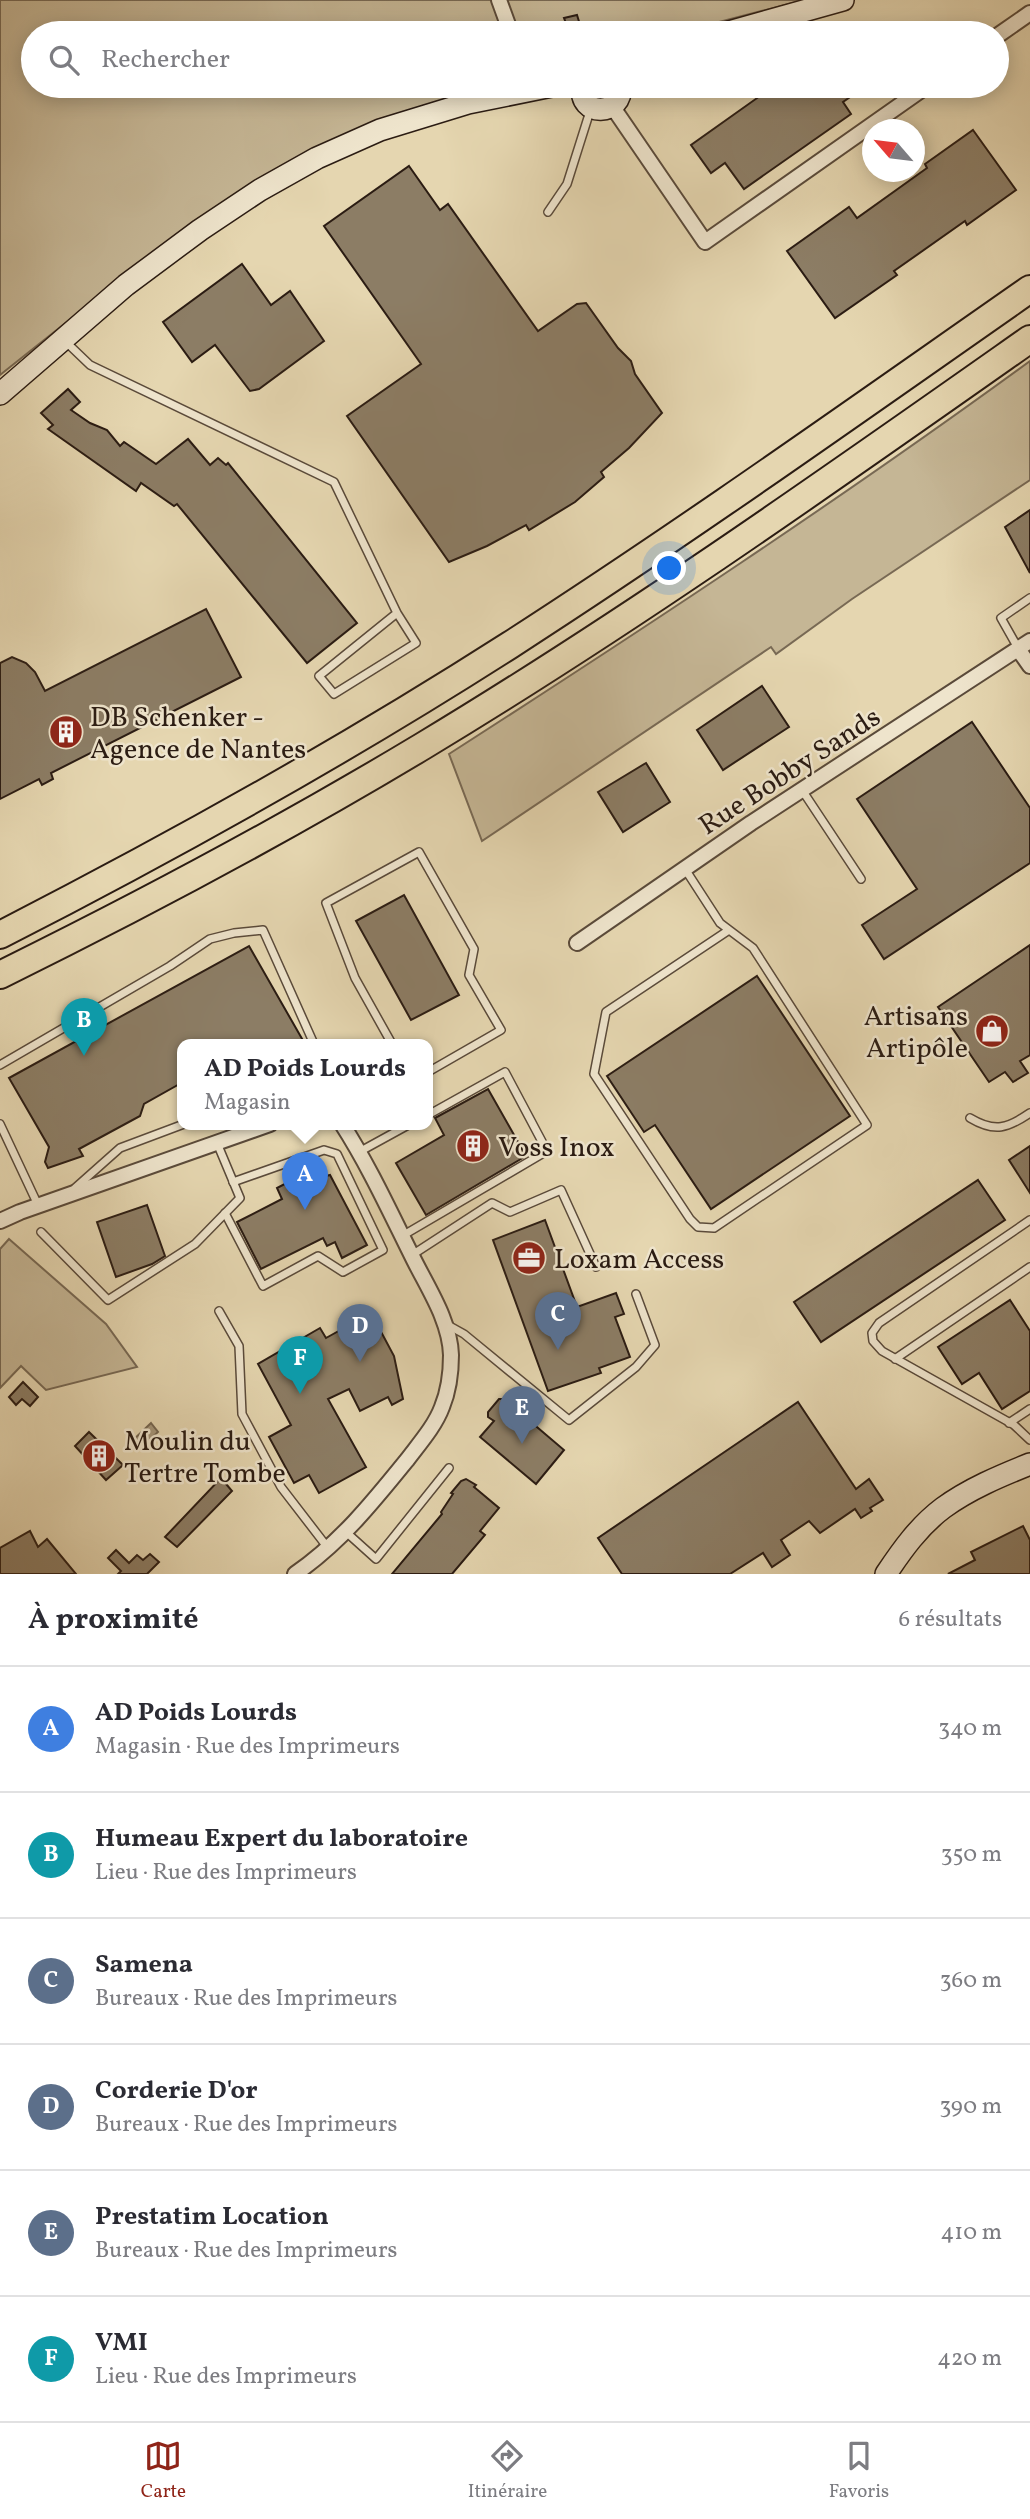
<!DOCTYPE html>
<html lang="fr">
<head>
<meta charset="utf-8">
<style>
	:root { --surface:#fff; --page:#f2f2f3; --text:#2b2b33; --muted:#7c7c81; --line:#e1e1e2; --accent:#8f2418 }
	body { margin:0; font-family:Vollkorn,serif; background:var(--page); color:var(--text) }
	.compass { position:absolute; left:862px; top:119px; width:63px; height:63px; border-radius:50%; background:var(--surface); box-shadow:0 4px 18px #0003; rotate:298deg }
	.you { position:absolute; left:670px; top:569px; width:24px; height:24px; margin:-18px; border:5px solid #fff; border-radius:50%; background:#1a73e8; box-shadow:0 0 0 10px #1a73e833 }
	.badge { display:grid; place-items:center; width:46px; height:46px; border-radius:50%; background:var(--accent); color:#fff; font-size:23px; font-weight:700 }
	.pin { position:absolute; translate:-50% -58px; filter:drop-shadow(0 2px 4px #0008) }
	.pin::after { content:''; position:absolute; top:37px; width:24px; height:21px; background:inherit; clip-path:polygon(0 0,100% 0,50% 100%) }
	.popup { position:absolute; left:177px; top:1039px; width:256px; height:91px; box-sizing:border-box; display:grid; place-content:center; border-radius:14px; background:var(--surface); filter:drop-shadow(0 2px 5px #0005); font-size:23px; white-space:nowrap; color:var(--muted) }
	.popup b { font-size:26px; color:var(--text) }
	.popup::after { content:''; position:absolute; left:50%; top:100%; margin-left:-14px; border:14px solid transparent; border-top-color:var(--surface) }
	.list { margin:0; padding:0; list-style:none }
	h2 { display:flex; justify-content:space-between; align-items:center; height:91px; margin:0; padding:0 28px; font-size:30px }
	h2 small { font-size:23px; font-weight:400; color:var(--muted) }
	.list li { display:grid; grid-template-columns:46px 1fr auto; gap:21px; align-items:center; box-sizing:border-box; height:126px; padding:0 28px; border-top:2px solid var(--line) }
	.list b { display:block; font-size:26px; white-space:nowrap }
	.list p { margin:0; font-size:23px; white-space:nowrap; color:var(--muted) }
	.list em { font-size:23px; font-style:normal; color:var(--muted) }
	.icon { flex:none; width:38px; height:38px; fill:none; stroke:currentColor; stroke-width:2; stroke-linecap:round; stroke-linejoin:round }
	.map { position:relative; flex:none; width:1030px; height:1574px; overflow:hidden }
	.search { position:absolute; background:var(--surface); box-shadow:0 4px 18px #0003; left:21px; right:21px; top:21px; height:77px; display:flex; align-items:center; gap:18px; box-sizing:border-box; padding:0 24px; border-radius:38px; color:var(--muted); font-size:26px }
	.sheet { height:847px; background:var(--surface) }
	nav { display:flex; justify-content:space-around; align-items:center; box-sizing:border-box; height:98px; border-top:2px solid var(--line); background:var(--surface); font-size:19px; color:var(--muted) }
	nav a { display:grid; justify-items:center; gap:4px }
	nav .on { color:var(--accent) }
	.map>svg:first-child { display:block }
	.green { fill:#c5b695; stroke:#786954; stroke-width:2 }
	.water { fill:#a6977b; stroke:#756651; stroke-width:2 }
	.building { fill:#8c7d65; stroke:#2b1c13; stroke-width:2 }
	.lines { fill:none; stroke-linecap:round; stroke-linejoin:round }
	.lane-casing { stroke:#5a4a3a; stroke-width:10 }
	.street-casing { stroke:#5a4a3a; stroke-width:18 }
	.secondary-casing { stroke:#2b1c13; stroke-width:24 }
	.highway-casing { stroke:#2b1c13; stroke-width:30 }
	.lane { stroke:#eee4cc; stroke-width:7 }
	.street { stroke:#eee4cc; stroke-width:14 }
	.secondary { stroke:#eee4cc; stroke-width:21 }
	.highway { stroke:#e5d6b0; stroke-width:26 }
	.labels { text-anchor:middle; stroke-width:5; stroke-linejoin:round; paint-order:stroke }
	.poi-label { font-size:28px; fill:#2b1c13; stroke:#eee4cc; text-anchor:start }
	.street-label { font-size:28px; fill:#2b1c13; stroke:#eee4cc }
</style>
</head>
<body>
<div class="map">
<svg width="1030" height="1574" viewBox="0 0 1030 1574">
	<rect width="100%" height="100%" fill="#e5d6b0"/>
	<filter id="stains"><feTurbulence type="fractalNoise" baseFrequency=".00286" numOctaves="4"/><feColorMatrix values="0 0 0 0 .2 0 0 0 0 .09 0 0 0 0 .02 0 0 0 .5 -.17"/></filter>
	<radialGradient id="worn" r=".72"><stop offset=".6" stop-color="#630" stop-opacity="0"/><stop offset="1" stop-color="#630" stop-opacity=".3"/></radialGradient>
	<!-- green -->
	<g class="green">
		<polygon points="0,0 804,0 677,33 33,33 33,86 503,86 454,100 170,240 0,375"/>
		<path d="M1030,361v119l-178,119 -76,55 -5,-7 -289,194 -33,-87c196,-126 392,-255 581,-393z"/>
		<polygon points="9,1239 106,1324 137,1367 46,1390 21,1366 0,1388 0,1249"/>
	</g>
	<!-- water -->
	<polygon class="water" points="151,1423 158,1432 138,1450 131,1442"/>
	<!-- building -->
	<g class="building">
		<polygon points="577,15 581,28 569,31 564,18"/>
		<polygon points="774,86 866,86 843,102 851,114 744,189 725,163 711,173 691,145"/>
		<polygon points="973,130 1016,190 967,225 965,221 894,271 897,275 835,318 787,251 849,207 857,218 927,168 925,164"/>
		<polygon points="409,166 440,210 448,204 538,331 577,304 586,303 618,348 631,361 635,374 662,413 629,448 601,472 604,477 575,502 529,530 526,525 487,546 449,562 347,416 421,364 324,226"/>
		<polygon points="242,264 271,305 290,291 324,341 259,389 250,391 215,345 192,362 163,322"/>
		<polygon points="68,389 80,402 71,410 90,423 107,430 120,446 124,442 156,464 188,439 210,465 218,458 226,465 228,463 357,623 307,663 177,504 174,506 141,483 136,491 48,429 53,425 41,413"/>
		<polygon points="1030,510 1030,573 1005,527"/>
		<polygon points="206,609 241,677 51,773 53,779 42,785 39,779 0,799 0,663 12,657 26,663 35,672 45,691"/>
		<polygon points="762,686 789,727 723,770 697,730"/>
		<polygon points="972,722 1030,808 1030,863 884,959 862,925 917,889 857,799"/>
		<polygon points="646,763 670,802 623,832 598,792"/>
		<polygon points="404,895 459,995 411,1020 356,921"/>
		<polygon points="1030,945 1030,1055 1020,1061 1028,1073 1013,1082 1005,1072 989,1082 938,1007"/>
		<polygon points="249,946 305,1044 183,1044 183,1082 144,1104 140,1116 79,1149 83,1156 48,1168 45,1162 49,1147 9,1078"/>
		<polygon points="757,976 850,1116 711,1209 655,1125 644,1132 607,1076"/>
		<polygon points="488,1089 526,1156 426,1215 396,1163 444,1135 435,1118"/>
		<polygon points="1030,1146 1030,1193 1009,1160"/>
		<polygon points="317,1167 322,1169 326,1176 330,1175 367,1245 342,1258 335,1242 327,1246 323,1238 261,1269 237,1222 282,1199 277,1188"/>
		<polygon points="978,1180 1005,1220 821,1342 794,1302"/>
		<polygon points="147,1205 165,1256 152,1264 116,1277 97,1222"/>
		<polygon points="545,1220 577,1307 616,1293 624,1314 615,1317 630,1357 599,1368 601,1373 548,1391 493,1240"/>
		<polygon points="1010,1300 1030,1331 1030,1391 1002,1409 979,1373 962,1384 938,1347"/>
		<polygon points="371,1313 394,1356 403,1399 392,1405 388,1397 360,1411 349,1389 328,1399 366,1467 319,1493 309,1475 294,1483 269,1437 291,1425 258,1364 320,1328 326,1338"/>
		<polygon points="23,1382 38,1397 30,1406 22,1399 16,1405 9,1397"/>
		<polygon points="499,1399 504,1399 564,1450 536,1484 480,1437 494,1421 488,1417 488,1412"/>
		<polygon points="798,1402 856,1489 869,1479 883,1500 870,1508 872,1511 861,1518 855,1509 820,1533 809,1521 781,1540 790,1555 772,1567 763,1553 730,1574 622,1574 598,1538"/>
		<polygon points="89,1432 123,1465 106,1480 75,1446"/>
		<polygon points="221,1478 232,1491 177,1547 165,1537"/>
		<polygon points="466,1479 476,1485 474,1487 499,1508 480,1531 485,1535 452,1574 392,1574 442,1514 441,1512 453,1494 451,1493 461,1481"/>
		<polygon points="1023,1526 1030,1540 1030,1574 948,1574 975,1560 971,1552"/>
		<polygon points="30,1531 38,1547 47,1539 76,1574 0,1574 0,1548"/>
		<polygon points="116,1550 129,1563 137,1555 143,1560 150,1554 159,1562 147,1574 118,1574 121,1571 108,1558"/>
	</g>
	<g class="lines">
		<!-- lane casing -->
		<g class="lane-casing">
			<g id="lane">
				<polyline points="548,212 567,184 591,108"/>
				<polyline points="66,342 90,365 334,482 397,613 319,676 334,694 416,643 397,613"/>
				<polyline points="1018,648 1001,618 1030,598"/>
				<polyline points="802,790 861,879"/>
				<polyline points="685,869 720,923 753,948 867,1125 714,1228 698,1227 690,1219 594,1074 606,1012 729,930"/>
				<polyline points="392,1044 355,978 326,903 419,852 474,949 469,975 501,1030 428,1072"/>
				<polyline points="0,1065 170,966 210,939 234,933 263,930 314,1044"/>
				<path d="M970,1118c25,15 38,10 60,-5"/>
				<polyline points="0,1124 38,1205"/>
				<polyline points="359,1152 410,1124"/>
				<polyline points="75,1188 120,1148 184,1124"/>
				<polyline points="225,1213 263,1286 318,1256 343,1272 383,1250 337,1154 324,1150 233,1182"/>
				<polyline points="1030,1220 879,1323 872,1333 873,1341 882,1351 1014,1425 1030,1440"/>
				<polyline points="41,1232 108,1300 195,1244 240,1198 217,1143"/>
				<polyline points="402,1236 547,1151 505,1072 428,1115"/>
				<polyline points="412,1255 492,1203 510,1212 561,1190 596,1267"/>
				<polyline points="219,1311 239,1346 242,1414 281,1487 328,1548"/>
				<polyline points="446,1324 464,1334 569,1420 636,1367 655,1345 636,1294"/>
				<polyline points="895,1359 1030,1267"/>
				<polyline points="1009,1423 1030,1409"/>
				<polyline points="346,1532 376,1559 449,1468"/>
			</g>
		</g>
		<!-- street casing -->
		<g class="street-casing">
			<g id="street">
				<polyline points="499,0 511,33"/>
				<polyline points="997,36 1030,13"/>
				<polyline points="612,106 705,242 927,86"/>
				<polyline points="1018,649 1030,666"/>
				<polyline points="577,943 751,823 1030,641"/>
				<polyline points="0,1221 20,1212 270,1124"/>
				<path d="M295,1574c45,-31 78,-72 112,-114 12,-16 28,-34 35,-53 7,-17 9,-35 9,-52 -1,-35 -24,-68 -39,-99 -22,-44 -43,-90 -70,-132"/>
			</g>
		</g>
		<!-- secondary casing -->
		<g class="secondary-casing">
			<g id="secondary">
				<polyline points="725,33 843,0"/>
				<path d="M583,86c-6,32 41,30 37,0"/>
				<polyline points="0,394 126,285 200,230 260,190 317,158 380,130 468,103 552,86"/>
				<path d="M886,1574c16,-24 33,-48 57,-66 26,-19 57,-32 87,-44"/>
			</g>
		</g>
		<!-- highway casing -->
		<g class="highway-casing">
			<g id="highway">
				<path d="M0,935c174,-89 346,-185 510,-290 177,-114 348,-236 520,-356"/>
				<path d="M0,975c144,-71 285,-146 423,-229 209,-126 408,-267 607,-407"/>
			</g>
		</g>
		<!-- lane -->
		<use href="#lane" class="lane"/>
		<!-- street -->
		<use href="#street" class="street"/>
		<!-- secondary -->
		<use href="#secondary" class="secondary"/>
		<!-- highway -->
		<use href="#highway" class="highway"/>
	</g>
	<!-- icons -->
	<defs>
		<g id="building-disc" transform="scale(1.75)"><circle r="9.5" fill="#8f2418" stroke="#eee4cc"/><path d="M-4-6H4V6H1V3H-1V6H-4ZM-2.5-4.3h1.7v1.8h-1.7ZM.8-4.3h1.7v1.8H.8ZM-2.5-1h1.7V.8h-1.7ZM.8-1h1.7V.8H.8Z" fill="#fff"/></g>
		<g id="shop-disc" transform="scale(1.75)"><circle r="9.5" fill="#8f2418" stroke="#eee4cc"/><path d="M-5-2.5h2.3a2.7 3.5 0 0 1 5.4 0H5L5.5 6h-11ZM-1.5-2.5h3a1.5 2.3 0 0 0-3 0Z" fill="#fff"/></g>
		<g id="office-disc" transform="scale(1.75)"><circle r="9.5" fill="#8f2418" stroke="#eee4cc"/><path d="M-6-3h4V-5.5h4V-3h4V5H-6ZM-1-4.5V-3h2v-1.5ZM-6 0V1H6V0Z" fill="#fff"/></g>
	</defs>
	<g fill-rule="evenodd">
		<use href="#building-disc" x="66" y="732"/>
		<use href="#shop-disc" x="992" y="1031"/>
		<use href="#building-disc" x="473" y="1146"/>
		<use href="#office-disc" x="529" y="1258"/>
		<use href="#building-disc" x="99" y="1456"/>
	</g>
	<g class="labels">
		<!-- poi labels -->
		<g class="poi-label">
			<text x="90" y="726">DB Schenker -<tspan x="90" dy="32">Agence de Nantes</tspan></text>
			<text x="968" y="1025" text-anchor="end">Artisans<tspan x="968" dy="32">Artipôle</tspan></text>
			<text x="498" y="1156">Voss Inox</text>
			<text x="554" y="1268">Loxam Access</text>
			<text x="124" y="1450">Moulin du<tspan x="124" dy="32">Tertre Tombe</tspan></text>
		</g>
		<!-- street labels -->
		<g class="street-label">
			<text transform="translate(789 770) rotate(-33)" y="10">Rue Bobby Sands</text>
		</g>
	</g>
	<rect width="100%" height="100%" filter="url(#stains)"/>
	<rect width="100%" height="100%" fill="url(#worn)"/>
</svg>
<svg class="compass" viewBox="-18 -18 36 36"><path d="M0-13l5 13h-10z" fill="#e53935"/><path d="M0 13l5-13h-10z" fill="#7c7c81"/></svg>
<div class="you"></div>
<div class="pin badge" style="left:305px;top:1210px;background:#3f7fe0">A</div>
<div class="popup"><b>AD Poids Lourds</b>Magasin</div>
<div class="pin badge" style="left:84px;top:1056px;background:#0f9aa8">B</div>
<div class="pin badge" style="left:558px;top:1350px;background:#5c6f8a">C</div>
<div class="pin badge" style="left:360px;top:1362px;background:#5c6f8a">D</div>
<div class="pin badge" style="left:522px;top:1444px;background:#5c6f8a">E</div>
<div class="pin badge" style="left:300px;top:1394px;background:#0f9aa8">F</div>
<div class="search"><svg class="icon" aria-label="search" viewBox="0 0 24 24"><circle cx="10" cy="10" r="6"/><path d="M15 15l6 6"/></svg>Rechercher</div>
</div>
<section class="sheet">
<h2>À proximité<small>6 résultats</small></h2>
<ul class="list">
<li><span class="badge" style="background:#3f7fe0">A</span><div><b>AD Poids Lourds</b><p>Magasin · Rue des Imprimeurs</p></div><em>340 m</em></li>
<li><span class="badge" style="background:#0f9aa8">B</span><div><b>Humeau Expert du laboratoire</b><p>Lieu · Rue des Imprimeurs</p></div><em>350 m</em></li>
<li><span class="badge" style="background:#5c6f8a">C</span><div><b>Samena</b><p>Bureaux · Rue des Imprimeurs</p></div><em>360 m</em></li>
<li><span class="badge" style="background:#5c6f8a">D</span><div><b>Corderie D'or</b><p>Bureaux · Rue des Imprimeurs</p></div><em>390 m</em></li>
<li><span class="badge" style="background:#5c6f8a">E</span><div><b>Prestatim Location</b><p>Bureaux · Rue des Imprimeurs</p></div><em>410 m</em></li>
<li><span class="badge" style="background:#0f9aa8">F</span><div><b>VMI</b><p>Lieu · Rue des Imprimeurs</p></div><em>420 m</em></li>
</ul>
</section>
<nav>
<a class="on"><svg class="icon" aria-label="map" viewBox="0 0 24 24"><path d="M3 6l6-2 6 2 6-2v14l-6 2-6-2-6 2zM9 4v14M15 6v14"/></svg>Carte</a>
<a><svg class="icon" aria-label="directions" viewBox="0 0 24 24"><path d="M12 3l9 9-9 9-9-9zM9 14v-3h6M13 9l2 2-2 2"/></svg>Itinéraire</a>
<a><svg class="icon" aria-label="saved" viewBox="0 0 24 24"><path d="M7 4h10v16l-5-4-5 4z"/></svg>Favoris</a>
</nav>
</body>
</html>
